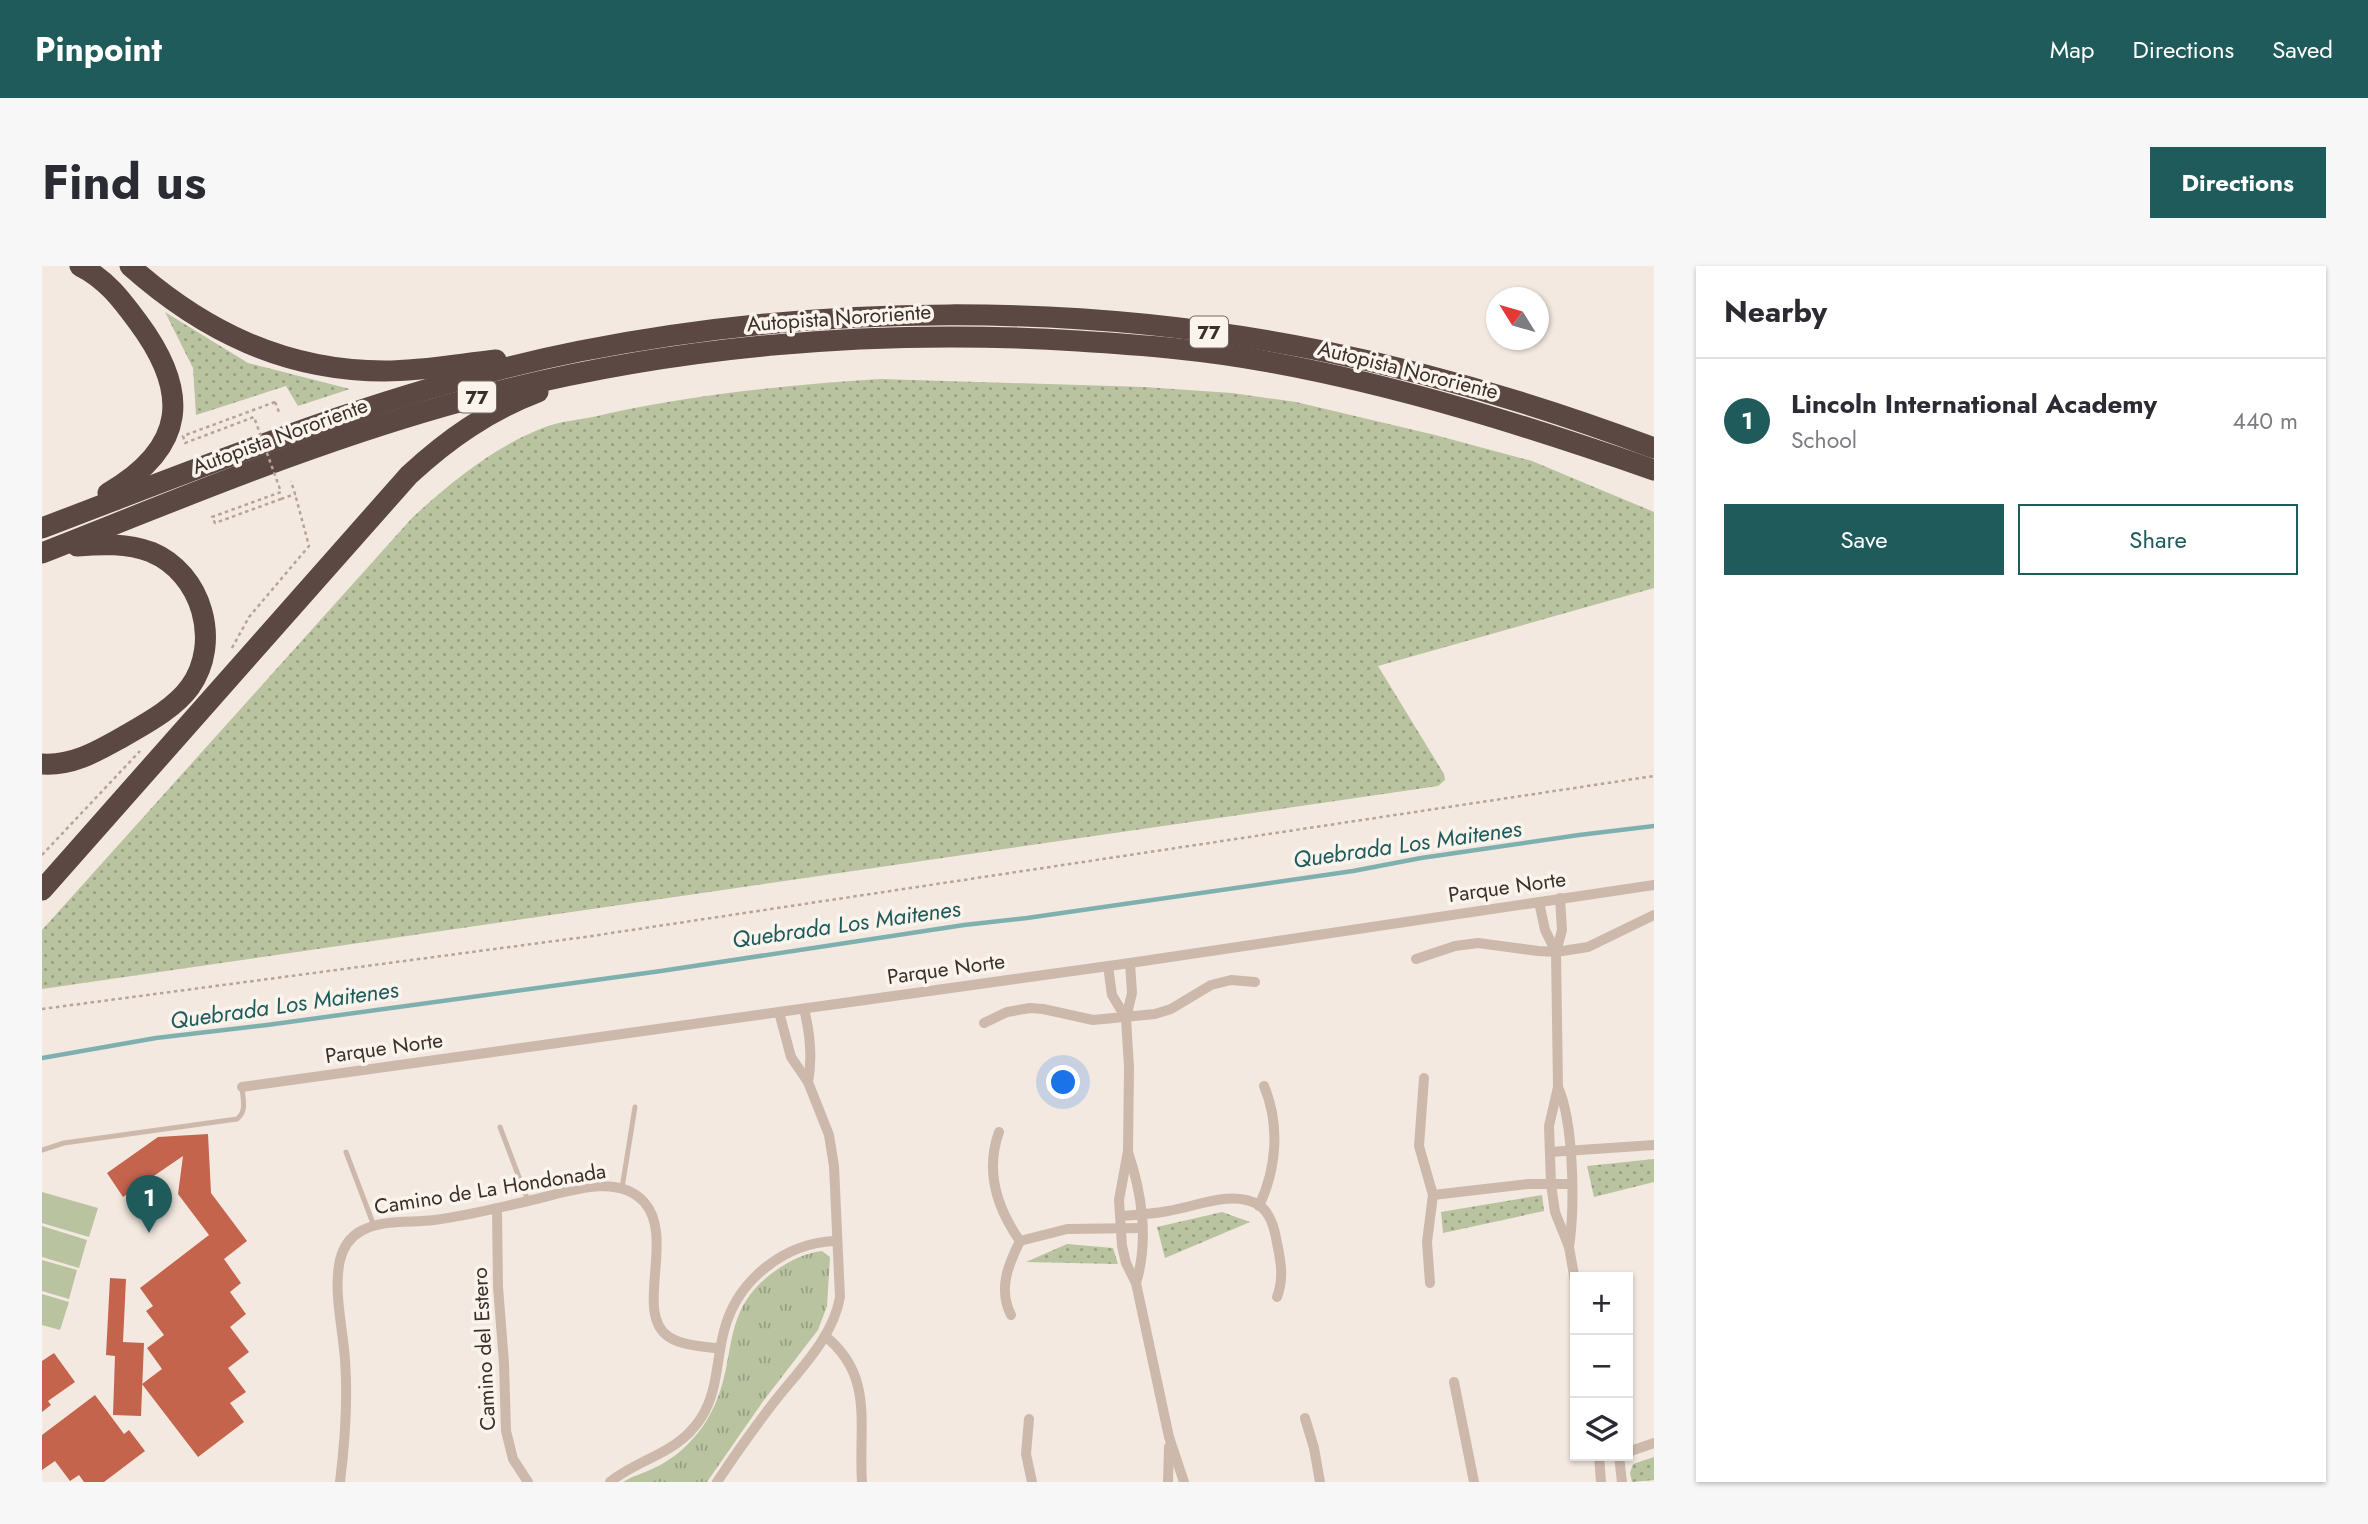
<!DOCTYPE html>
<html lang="en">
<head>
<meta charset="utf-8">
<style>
	:root { --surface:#fff; --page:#f7f7f7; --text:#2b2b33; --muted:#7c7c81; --line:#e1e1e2; --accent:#205b5c }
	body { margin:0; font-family:Jost,sans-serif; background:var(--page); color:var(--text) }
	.controls { position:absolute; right:21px; bottom:21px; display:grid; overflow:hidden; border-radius:0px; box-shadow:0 2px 5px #0004 }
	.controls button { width:63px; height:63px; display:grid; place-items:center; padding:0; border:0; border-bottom:2px solid var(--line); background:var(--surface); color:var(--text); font:35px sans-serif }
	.compass { position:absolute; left:1444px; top:21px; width:63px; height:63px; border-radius:50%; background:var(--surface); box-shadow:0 2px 5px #0004; rotate:307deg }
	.you { position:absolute; left:1022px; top:817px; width:24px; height:24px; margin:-18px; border:5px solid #fff; border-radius:50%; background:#1a73e8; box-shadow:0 0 0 10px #1a73e833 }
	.badge { display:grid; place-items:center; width:46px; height:46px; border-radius:50%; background:var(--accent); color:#fff; font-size:23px; font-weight:700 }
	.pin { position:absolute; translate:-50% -58px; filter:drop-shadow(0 2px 4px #0008) }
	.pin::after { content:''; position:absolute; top:37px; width:24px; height:21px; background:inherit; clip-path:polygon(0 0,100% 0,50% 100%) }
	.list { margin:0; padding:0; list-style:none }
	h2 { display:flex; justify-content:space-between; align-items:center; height:91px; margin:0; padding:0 28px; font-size:30px }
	h2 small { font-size:23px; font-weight:400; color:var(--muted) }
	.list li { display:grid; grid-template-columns:46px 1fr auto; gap:21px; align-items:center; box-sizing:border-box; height:126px; padding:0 28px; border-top:2px solid var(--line) }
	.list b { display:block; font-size:26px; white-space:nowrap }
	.list p { margin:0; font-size:23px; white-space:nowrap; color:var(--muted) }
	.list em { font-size:23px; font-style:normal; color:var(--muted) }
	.actions { display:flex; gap:14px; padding:21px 28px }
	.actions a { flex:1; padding:16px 0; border:2px solid var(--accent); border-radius:0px; text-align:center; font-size:24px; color:var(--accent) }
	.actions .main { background:var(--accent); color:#fff }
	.icon { flex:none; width:38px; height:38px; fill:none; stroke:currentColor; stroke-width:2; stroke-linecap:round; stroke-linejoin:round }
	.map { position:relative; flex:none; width:1612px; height:1216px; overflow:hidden; border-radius:0px }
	header { display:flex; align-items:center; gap:42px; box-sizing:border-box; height:98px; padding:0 35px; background:var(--accent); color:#fff }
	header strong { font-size:33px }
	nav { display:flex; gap:38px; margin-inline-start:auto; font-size:24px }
	.intro { display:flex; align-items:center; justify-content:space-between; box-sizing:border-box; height:168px; padding:0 42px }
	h1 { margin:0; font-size:49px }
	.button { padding:18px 32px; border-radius:0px; background:var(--accent); color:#fff; font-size:24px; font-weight:700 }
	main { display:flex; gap:42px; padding:0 42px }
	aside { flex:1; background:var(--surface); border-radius:0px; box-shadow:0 2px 5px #0004 }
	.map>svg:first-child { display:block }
	.grass { fill:url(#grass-dots) }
	.park { fill:url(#park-tufts) }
	.pitch { fill:#b9c3a0 }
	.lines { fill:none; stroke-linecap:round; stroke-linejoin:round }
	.stream { stroke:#7fb0b0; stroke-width:4.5 }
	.building { fill:#c5644d }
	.path { stroke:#b8a396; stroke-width:2.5; stroke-dasharray:3.5 3.5; stroke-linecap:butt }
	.lane { stroke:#ccb9ac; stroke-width:5 }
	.street { stroke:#ccb9ac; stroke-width:10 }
	.highway { stroke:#5b4842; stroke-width:21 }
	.path-bridge { stroke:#b8a396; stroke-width:2.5; stroke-dasharray:3.5 3.5; stroke-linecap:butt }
	.labels { text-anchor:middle; stroke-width:7; stroke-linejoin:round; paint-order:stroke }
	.shield { fill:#faf4ed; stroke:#746a65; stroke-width:2 }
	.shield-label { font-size:19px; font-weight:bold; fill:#3a2f2b }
	.street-label { font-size:21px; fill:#3a2f2b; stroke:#faf4ed }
	.water-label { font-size:23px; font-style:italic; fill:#205b5c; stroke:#faf4ed }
</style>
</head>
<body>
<header>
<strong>Pinpoint</strong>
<nav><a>Map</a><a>Directions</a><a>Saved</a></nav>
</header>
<div class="intro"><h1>Find us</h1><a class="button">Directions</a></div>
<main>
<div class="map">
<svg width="1612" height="1216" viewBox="0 0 1612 1216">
	<defs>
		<pattern id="grass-dots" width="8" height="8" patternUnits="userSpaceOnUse" patternTransform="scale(1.75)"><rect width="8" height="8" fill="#b9c3a0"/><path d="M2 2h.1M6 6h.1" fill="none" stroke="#979f83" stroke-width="1.8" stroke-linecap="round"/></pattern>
		<pattern id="park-tufts" width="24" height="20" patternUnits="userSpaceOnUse" patternTransform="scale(1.75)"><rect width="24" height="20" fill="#b9c3a0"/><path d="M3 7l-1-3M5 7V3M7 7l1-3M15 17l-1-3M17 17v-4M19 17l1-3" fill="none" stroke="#979f83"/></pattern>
	</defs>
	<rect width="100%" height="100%" fill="#f3e9e0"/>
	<!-- grass -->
	<g class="grass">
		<polygon points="123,46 206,97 308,123 256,140 244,120 154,149 151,102"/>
		<path d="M838,113l264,8 88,6 64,9 139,33 97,26 122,51v76l-276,78 66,108 1,6 -7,6 -1396,203v-59l370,-412c40,-37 84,-73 136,-92 18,-6 39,-7 58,-12 90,-20 182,-29 274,-35z"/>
		<polygon points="1612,893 1612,916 1552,931 1545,900"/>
		<polygon points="1500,929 1502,945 1401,967 1399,946"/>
		<polygon points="1180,946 1208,956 1123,992 1115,961"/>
		<polygon points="1025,978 1071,982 1076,998 984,996"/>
		<polygon points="1612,1191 1612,1214 1590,1216 1588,1207 1591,1198"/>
	</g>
	<!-- park -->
	<path class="park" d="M780,985l8,6 -3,49 -9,24 -54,70 -57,82h-84c9,-6 19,-8 29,-13 23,-10 42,-28 55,-49 35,-57 7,-108 71,-151 13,-9 27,-16 44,-18z"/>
	<!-- pitch -->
	<g class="pitch">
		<polygon points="0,926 56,942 47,971 0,957"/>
		<polygon points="0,960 45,974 37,1002 0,991"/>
		<polygon points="0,994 35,1004 27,1033 0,1025"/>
		<polygon points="0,1028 27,1036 18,1064 0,1059"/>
	</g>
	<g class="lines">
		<!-- stream -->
		<polyline class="stream" points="0,792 114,772 225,759 619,705 922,659 985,652 1311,605 1379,592 1537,569 1612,560"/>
	</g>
	<!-- building -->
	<g class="building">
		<polygon points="166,868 169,927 205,975 182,993 199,1017 188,1026 204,1048 188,1061 207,1086 186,1102 204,1126 188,1137 202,1156 156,1191 100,1118 120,1103 105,1082 122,1069 104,1045 111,1040 98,1022 167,969 136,928 141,890 81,931 65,907 116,871"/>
		<polygon points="68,1012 84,1013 81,1076 102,1077 99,1150 71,1149 73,1090 64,1089"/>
		<polygon points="12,1087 33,1116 6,1135 9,1139 0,1146 0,1095"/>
		<polygon points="53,1129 82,1168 87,1164 103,1185 62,1216 42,1216 37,1209 28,1215 13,1195 0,1204 0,1169"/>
	</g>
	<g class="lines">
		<!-- path -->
		<g class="path">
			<polyline points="233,136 237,146"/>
			<polyline points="239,233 253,228 249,215"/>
			<polyline points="190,382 207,351 267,280 253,228"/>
			<polyline points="0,589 98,485"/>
			<polyline points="0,743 543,671 1612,510"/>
		</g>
		<!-- lane -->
		<g class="lane">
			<polyline points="458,861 486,935"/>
			<path d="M0,884l22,-7 173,-24c10,-7 6,-20 5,-31"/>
			<polyline points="304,886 332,960"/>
			<polyline points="580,922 593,841"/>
		</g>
		<!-- street -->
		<g class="street">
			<polyline points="1518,632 1520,664 1514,686 1516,821 1507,860 1509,918 1513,946 1527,981 1533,1015"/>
			<polyline points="1497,636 1503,664 1514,686"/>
			<polyline points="1374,693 1413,680 1436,677 1496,685 1514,686 1546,681 1612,649"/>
			<polyline points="1088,697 1090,727 1084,752 1087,801 1086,885 1077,934 1080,980 1084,997 1094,1017 1127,1171 1142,1216"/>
			<polyline points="1066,700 1070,729 1084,752"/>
			<path d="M762,743c6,24 9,47 4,73"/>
			<polyline points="942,757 965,746 988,742 1001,743 1051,754 1113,748 1129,743 1169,719 1189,714 1213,716"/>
			<polyline points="1382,812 1377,880 1391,929 1385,976 1388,1017"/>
			<polyline points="200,821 1088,697 1612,619"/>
			<path d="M1516,821c16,36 17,120 11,160"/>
			<path d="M957,866c-14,39 -3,75 21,109"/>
			<path d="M1086,886c14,41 21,89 8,131"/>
			<polyline points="1508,886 1612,879"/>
			<polyline points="1391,929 1486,918 1529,918"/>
			<path d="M1217,940c18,-38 21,-82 5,-120"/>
			<polyline points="455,942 456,1021 462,1097 464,1165 471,1193 486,1216"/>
			<path d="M1078,950c16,-1 32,-2 48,-5 27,-4 64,-22 91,-6 12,8 16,25 18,38 4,19 7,35 0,54"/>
			<path d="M969,1049c-13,-26 -3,-50 9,-74l47,-12 75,-1"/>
			<path d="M783,1070c50,40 33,90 37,146"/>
			<polyline points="1412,1116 1432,1216"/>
			<polyline points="1263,1152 1272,1182 1278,1216"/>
			<polyline points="987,1153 984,1188 990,1216"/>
			<polyline points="1586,1186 1612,1177"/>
			<polyline points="1557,1190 1559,1216"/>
			<polyline points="1577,1190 1580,1216"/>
			<path d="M298,1216c5,-40 8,-81 5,-122 -2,-32 -12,-69 -5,-100 3,-12 10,-23 21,-29 21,-12 50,-8 73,-11 32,-4 63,-12 94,-19 34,-7 88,-30 116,1 32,35 -11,112 25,135 14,9 35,9 51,12"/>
			<path d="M568,1216c31,-25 67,-27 91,-64 17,-26 15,-57 23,-87 13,-51 61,-89 113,-90"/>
			<path d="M675,1216c17,-26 35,-51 54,-76 25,-33 62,-67 69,-109l-6,-131 -5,-31 -21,-53 -17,-25 -12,-45"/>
			<polyline points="1126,1216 1127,1181"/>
		</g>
		<!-- highway -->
		<g class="highway">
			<path d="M38,0c26,13 41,33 58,56 52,70 49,125 -30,171"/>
			<path d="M88,0c73,65 155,105 255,105 37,0 74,-7 111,-11"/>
			<path d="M0,262c176,-67 352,-140 538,-177 241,-47 497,-49 738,-1 114,23 227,57 336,98"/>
			<path d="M0,287c140,-55 279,-114 424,-153 198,-54 407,-72 612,-59 64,4 128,9 191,21 132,24 258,64 385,108"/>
			<path d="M0,498c30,2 54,-12 79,-26 24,-14 53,-29 69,-51 32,-45 12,-114 -39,-135 -24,-9 -49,-8 -74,-6"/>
			<path d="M0,624l367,-415c39,-36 79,-64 129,-83"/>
		</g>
		<!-- path-bridge -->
		<polyline class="path-bridge" points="233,136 141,170 143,177 212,151 239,226 170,251 173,257 239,233"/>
	</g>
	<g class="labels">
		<!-- shield labels -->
		<g class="shield">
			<rect x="1148" y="50.5" width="38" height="31" rx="5"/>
			<rect x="416" y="115.5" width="38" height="31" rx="5"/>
		</g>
		<g class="shield-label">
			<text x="1167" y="73">77</text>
			<text x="435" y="138">77</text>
		</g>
		<!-- street labels -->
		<g class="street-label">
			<text transform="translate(797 52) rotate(-4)" y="7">Autopista Nororiente</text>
			<text transform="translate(1366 104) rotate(14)" y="7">Autopista Nororiente</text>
			<text transform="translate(238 170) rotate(-20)" y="7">Autopista Nororiente</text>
			<text transform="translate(1465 621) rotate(-8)" y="7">Parque Norte</text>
			<text transform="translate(904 703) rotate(-8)" y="7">Parque Norte</text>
			<text transform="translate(342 782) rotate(-8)" y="7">Parque Norte</text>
			<text transform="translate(448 923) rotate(-9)" y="7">Camino de La Hondonada</text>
			<text transform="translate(442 1083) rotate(-93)" y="7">Camino del Estero</text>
		</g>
		<!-- water labels -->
		<g class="water-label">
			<text transform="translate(1365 578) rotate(-8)" y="8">Quebrada Los Maitenes</text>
			<text transform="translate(804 658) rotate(-8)" y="8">Quebrada Los Maitenes</text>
			<text transform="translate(242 739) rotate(-8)" y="8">Quebrada Los Maitenes</text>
		</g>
	</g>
</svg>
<div class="controls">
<button>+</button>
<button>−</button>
<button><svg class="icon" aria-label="layers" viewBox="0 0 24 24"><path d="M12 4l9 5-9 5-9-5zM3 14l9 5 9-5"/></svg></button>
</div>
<svg class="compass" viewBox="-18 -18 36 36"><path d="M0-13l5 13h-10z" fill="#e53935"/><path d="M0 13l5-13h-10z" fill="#7c7c81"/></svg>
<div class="you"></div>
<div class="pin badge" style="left:107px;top:967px">1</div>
</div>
<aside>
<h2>Nearby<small></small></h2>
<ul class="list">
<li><span class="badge">1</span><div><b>Lincoln International Academy</b><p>School</p></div><em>440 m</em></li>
</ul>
<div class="actions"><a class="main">Save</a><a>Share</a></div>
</aside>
</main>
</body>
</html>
